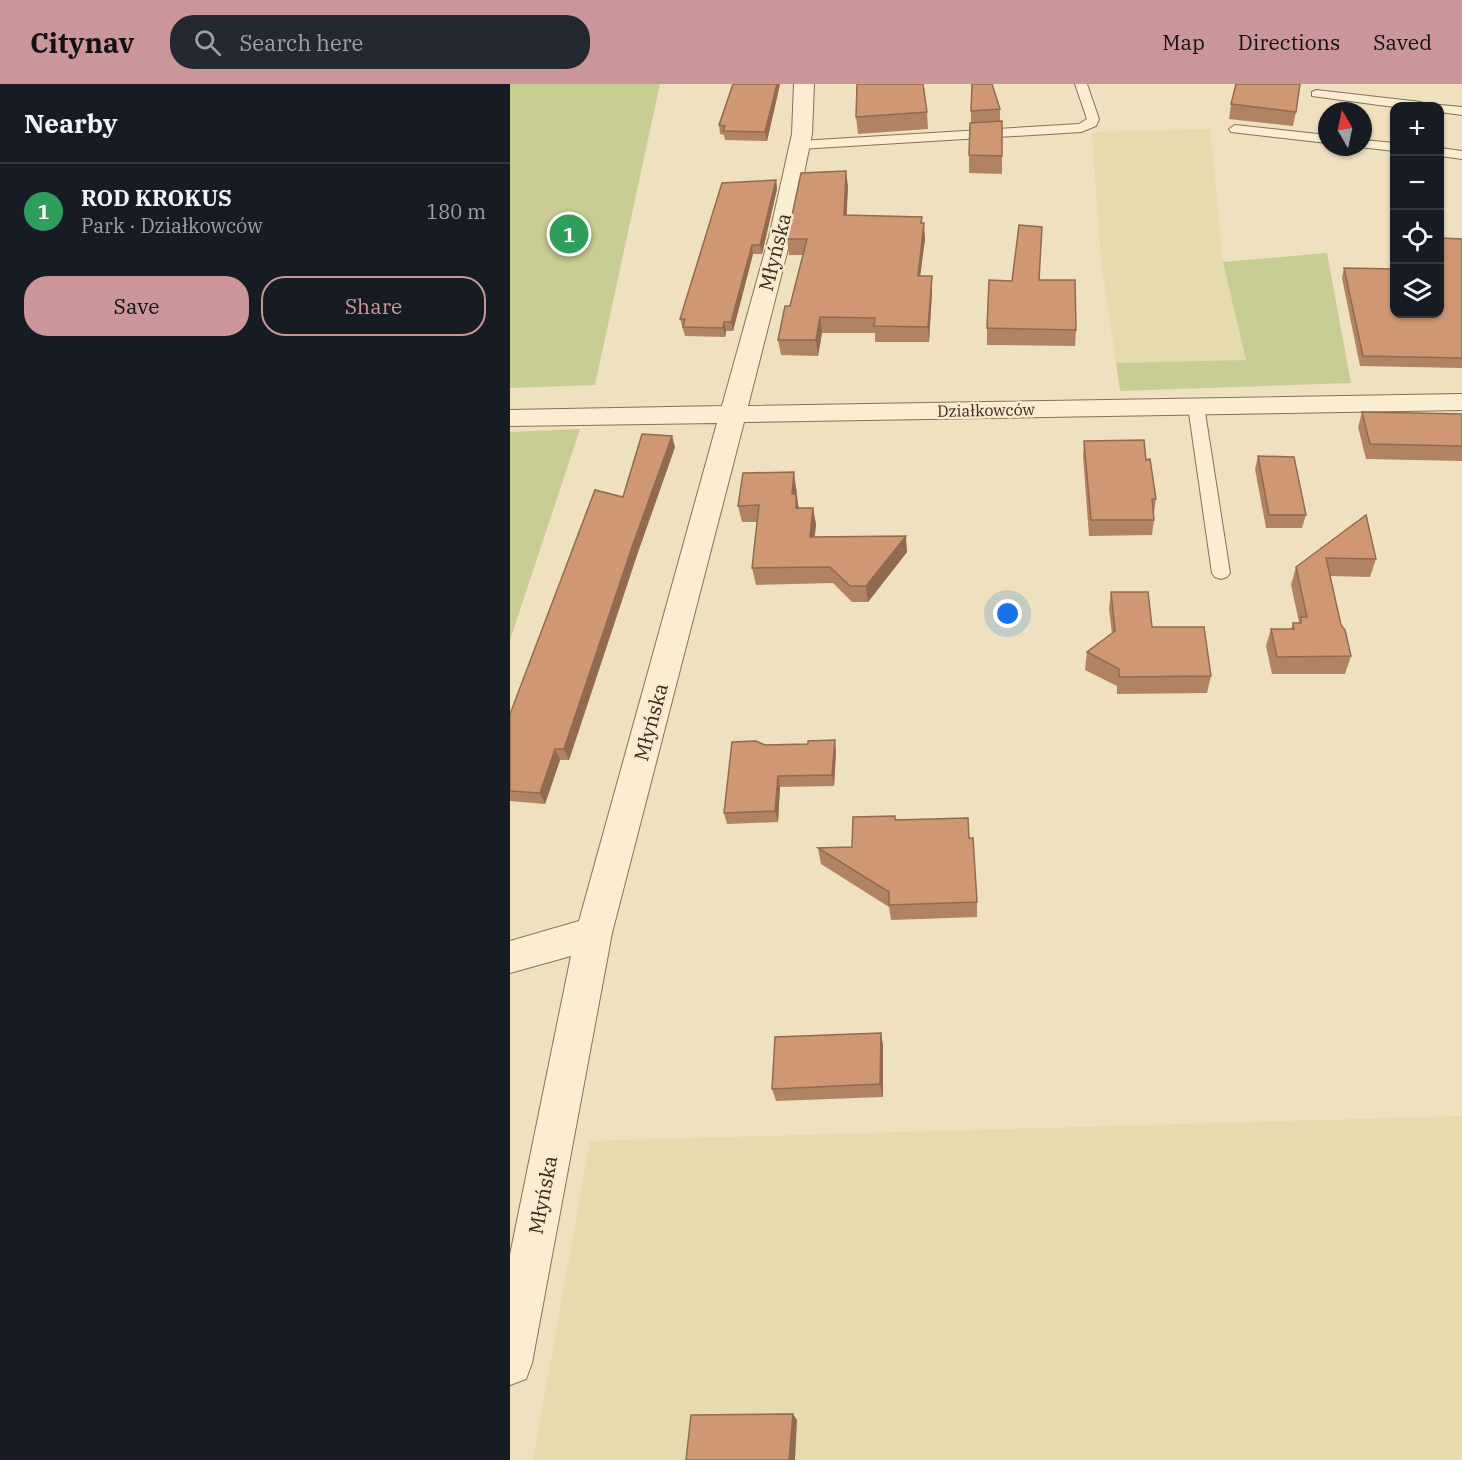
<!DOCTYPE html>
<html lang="en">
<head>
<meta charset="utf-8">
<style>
	:root { --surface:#171b24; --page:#242831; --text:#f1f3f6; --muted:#9ea1a6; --line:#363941; --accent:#ca9699 }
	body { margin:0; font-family:"IBM Plex Serif",serif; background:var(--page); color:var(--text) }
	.controls { position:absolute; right:18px; top:18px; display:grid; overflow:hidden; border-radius:12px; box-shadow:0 2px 4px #0004 }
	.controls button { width:54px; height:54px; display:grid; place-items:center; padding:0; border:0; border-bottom:2px solid var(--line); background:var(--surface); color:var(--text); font:30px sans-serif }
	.compass { position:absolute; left:808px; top:18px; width:54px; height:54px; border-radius:50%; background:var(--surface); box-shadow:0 2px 4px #0004; rotate:351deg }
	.you { position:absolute; left:498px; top:530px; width:21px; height:21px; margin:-15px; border:4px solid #fff; border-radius:50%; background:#1a73e8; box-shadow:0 0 0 9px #1a73e833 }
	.badge { display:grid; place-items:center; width:39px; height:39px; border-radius:50%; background:var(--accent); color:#fff; font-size:20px; font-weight:700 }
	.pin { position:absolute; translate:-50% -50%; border:3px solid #fff; box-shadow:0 2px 6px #0006 }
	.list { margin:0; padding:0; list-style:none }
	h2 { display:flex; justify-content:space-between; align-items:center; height:78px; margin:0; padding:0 24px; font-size:26px }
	h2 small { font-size:20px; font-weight:400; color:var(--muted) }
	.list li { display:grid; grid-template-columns:39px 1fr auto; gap:18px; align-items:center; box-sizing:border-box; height:96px; padding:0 24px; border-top:2px solid var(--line) }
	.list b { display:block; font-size:22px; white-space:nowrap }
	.list p { margin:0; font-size:20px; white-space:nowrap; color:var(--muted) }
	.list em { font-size:20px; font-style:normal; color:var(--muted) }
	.actions { display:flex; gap:12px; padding:18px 24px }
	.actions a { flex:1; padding:14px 0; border:2px solid var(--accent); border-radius:24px; text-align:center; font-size:21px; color:var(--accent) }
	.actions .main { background:var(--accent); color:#111 }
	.icon { flex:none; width:33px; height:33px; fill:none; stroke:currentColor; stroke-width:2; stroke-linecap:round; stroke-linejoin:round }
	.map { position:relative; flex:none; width:952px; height:1376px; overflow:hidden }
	header { display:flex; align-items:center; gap:36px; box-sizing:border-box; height:84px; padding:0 30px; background:var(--accent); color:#111 }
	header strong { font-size:28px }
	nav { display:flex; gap:33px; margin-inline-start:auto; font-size:21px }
	.search { width:420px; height:54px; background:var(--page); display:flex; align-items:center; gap:15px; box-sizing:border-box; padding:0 21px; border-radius:24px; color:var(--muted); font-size:22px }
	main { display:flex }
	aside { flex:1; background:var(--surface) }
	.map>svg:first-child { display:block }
	.farmland { fill:#e5dbac }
	.green { fill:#c8ce93 }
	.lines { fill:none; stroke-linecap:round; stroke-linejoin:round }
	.service-casing { stroke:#897057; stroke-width:2 }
	.minor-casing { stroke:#897057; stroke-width:2 }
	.service { fill:#faedd2; fill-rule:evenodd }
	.minor { fill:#faedd2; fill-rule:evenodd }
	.wall { fill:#b28363 }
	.shaded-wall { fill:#916a50 }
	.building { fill:#cf9873; stroke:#916a50; stroke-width:1.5 }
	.labels { text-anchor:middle; stroke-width:5; stroke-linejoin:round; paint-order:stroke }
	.far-street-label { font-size:16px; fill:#37291c; stroke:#f7eacf }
	.street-label { font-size:20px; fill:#37291c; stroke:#f7eacf }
</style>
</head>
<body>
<header>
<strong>Citynav</strong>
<div class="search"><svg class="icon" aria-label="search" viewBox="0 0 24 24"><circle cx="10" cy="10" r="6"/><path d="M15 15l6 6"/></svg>Search here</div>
<nav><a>Map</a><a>Directions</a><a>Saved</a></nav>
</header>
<main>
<aside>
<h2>Nearby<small></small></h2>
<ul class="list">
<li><span class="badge" style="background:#2e9e5b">1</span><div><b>ROD KROKUS</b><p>Park · Działkowców</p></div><em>180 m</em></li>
</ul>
<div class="actions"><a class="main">Save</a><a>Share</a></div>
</aside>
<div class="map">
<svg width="952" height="1376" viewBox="0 0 952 1376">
	<rect width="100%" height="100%" fill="#efe0bf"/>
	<!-- farmland -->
	<g class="farmland">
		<polygon points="700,45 713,178 737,276 606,279 591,175 582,48"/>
		<polygon points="952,1032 952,1376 23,1376 80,1057"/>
	</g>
	<!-- green -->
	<g class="green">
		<polygon points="0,0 150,0 85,301 0,304"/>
		<polygon points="817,169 841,299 610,307 606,279 736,276 713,178"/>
		<polygon points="70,345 0,556 0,348"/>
	</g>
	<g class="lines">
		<!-- service casing -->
		<g class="service-casing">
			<g id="service">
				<polygon points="565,0 577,0 589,35 586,42 571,48 290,65 284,61 290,57 569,40 577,35"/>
				<polygon points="806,6 911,18 917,22 884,23 802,12 802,8"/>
				<polygon points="930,21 952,23 952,31 930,28 930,22 926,22"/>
				<polygon points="725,41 817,51 817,59 721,48 719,45"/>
				<polygon points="853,56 884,59 884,67 850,63 853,63"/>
				<polygon points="930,64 952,67 952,75 930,72"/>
				<polygon points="686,317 694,322 720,489 717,493 711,495 705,493 702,489 678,322"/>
			</g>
		</g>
		<!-- minor casing -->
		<g class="minor-casing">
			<polygon id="minor" points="284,0 304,0 302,50 281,153 238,322 952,310 952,326 234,338 102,849 22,1279 16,1295 0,1301 0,1171 61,872 0,889 0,857 69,837 207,339 0,342 0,326 212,322 259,153 282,50"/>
		</g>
		<!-- service -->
		<use href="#service" class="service"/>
		<!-- minor -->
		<use href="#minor" class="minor"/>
	</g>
	<!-- wall -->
	<g class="wall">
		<polygon points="270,0 257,57 215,56 214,51 210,50 209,41"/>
		<polygon points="721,20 786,28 783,42 719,35"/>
		<polygon points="490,25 490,38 492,37 492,90 459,89 459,71 461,39 461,27"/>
		<polygon points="417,28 418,45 348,50 346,33"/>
		<polygon points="266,96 267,105 252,170 243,170 223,247 216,247 215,253 175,252 170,235"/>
		<polygon points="338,102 336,131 412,139 415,155 410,192 422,192 422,208 419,258 365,258 365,249 312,249 308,272 271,271 268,256 280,222 293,171 279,171 277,155"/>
		<polygon points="952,155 952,284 850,282 832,194 834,184 885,230"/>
		<polygon points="529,196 566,246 565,262 477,261 477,244 502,197"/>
		<polygon points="852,328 952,330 952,377 856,375 848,343"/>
		<polygon points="574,357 636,376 646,415 644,429 644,436 642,451 579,452 573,372"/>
		<polygon points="165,363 127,471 59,676 50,676 35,720 0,717 0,630 113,413"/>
		<polygon points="748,372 796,431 792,444 756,444 745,385"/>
		<polygon points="287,405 286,411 288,424 303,424 306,441 304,453 397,468 358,518 342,518 323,499 246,501 242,484 247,438 232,438 228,422"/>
		<polygon points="856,431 866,475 860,493 820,492 831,541 841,572 835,590 762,590 756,562 761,545 781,545 783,539 789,539 789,538 781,501 786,483"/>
		<polygon points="601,508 642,543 701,592 697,609 607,610 607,602 575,586 577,568 602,550 599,525"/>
		<polygon points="255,661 326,667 324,702 270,703 268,738 217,740 214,729"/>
		<polygon points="385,736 459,754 467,818 467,833 381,836 379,823 311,780 308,764 342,763"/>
		<polygon points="371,949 373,962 373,1013 266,1017 262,1005"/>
	</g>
	<!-- shaded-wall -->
	<g class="shaded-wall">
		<polygon points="267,0 270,0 257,57 255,48"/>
		<polygon points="336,87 338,102 336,147 334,131"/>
		<polygon points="266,96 267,105 252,170 250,161"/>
		<polygon points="414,139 415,155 408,208 408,192"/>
		<polygon points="242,161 243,170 223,247 221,238"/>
		<polygon points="422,192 422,208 419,258 418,243"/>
		<polygon points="310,233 312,249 308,272 306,256"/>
		<polygon points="214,238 216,247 215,253 213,244"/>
		<polygon points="162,352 165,363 127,471 59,676 54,665 123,460"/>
		<polygon points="284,388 289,427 288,441 282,410"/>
		<polygon points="303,424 306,441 303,470 300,453"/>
		<polygon points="396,452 397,468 358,518 356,502"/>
		<polygon points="325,656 326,667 324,702 322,691"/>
		<polygon points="45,665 50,676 35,720 30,709"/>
		<polygon points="268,692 270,703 268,738 265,727"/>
		<polygon points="371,949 373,962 373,1013 370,1000"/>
		<polygon points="283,1330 287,1336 285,1376 279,1376"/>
	</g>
	<!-- building -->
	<g class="building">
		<polygon points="223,0 267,0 255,48 213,47 215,42 209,41"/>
		<polygon points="347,0 413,0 417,28 346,33"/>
		<polygon points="462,0 482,0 490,25 461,27"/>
		<polygon points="726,0 790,0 786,28 721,20"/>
		<polygon points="492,37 492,72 459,71 460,39"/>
		<polygon points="336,87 334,131 412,133 411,139 414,139 408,192 422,192 418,243 364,242 365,234 310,233 306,256 268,256 275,222 280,222 297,155 277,155 291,89"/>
		<polygon points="266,96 250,161 242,161 221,238 214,238 213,244 173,243 175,235 170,235 212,99"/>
		<polygon points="509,141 532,143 529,196 565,196 566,246 477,244 479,196 502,197"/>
		<polygon points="930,154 952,155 952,274 853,272 834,184 885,185 885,230 930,230"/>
		<polygon points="852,328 952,330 952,362 860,360"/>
		<polygon points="132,350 162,352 123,460 54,665 45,665 30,709 0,707 0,630 85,406 113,413"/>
		<polygon points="634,356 636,376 640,375 646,415 642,415 644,436 581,436 574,357"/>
		<polygon points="748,372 784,373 796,431 759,431"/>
		<polygon points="284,388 282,410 286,410 286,424 303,424 300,453 396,452 356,502 340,502 320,483 242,484 249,421 228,422 233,389"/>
		<polygon points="856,431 866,475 816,474 831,541 835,546 841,572 767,573 761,545 784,545 783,539 791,539 791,533 797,533 786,483"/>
		<polygon points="601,508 638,508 642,543 694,543 701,592 609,593 609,585 577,568 605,547"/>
		<polygon points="325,656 322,691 268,692 265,727 214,729 222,658 246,657 255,661 298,660 298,657"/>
		<polygon points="385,732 385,736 458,734 459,754 463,754 467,818 379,821 379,808 308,764 342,763 343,733"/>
		<polygon points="371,949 370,1000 262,1005 265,953"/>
		<polygon points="283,1330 279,1376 176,1376 181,1331"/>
	</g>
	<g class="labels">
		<!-- far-street labels -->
		<g class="far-street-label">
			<text transform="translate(476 326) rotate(-1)" y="6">Działkowców</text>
		</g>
		<!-- street labels -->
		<g class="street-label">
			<text transform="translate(265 168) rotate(-76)" y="7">Młyńska</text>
			<text transform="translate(141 638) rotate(-75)" y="7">Młyńska</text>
			<text transform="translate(33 1111) rotate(-79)" y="7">Młyńska</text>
		</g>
	</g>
</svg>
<div class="controls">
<button>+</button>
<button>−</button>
<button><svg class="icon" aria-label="locate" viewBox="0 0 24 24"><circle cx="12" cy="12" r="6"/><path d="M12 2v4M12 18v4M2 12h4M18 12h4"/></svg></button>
<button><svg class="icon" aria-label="layers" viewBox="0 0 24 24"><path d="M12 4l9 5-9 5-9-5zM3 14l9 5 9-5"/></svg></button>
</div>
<svg class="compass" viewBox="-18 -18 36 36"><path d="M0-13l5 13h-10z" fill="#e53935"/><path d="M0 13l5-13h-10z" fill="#9ea1a6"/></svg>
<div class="you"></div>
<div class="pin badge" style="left:59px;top:150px;background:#2e9e5b">1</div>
</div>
</main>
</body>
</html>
